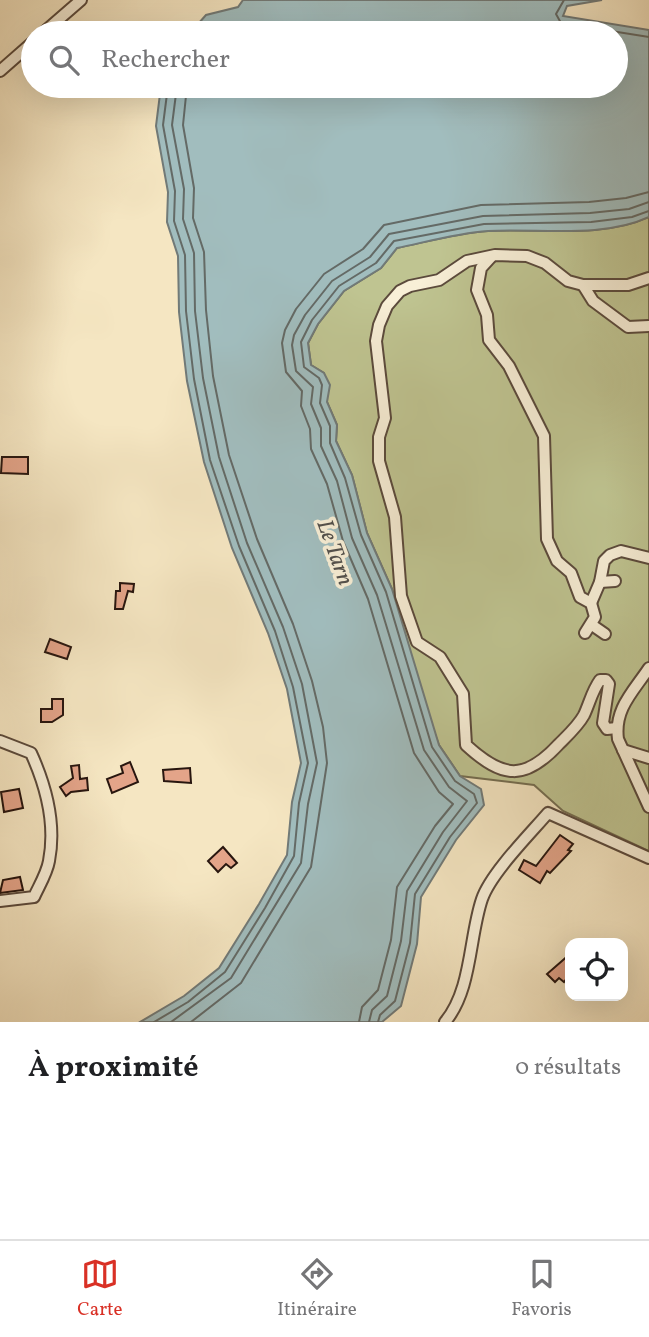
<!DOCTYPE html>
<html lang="fr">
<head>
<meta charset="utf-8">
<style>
	:root { --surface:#fff; --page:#f2f2f2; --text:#202124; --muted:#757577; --line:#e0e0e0; --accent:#d93025 }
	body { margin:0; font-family:Vollkorn,serif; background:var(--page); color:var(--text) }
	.controls { position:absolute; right:21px; bottom:21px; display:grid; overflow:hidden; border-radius:14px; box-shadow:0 7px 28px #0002 }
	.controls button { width:63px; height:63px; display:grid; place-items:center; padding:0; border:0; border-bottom:2px solid var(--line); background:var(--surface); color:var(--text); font:35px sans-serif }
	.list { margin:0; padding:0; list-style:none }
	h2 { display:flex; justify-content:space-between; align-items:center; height:91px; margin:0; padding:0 28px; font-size:30px }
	h2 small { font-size:23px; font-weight:400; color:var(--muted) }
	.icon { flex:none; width:38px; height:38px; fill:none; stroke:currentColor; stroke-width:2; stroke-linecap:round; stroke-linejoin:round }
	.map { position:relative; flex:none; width:649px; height:1022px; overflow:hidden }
	.search { position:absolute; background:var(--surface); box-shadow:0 7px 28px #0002; left:21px; right:21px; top:21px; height:77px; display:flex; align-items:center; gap:18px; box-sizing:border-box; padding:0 24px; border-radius:38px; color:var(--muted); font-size:26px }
	.sheet { height:217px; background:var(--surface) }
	nav { display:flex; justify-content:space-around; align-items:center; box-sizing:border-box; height:98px; border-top:2px solid var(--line); background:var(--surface); font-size:19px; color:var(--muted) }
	nav a { display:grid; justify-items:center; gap:4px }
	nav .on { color:var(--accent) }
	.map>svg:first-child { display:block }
	.green { fill:#bfc491; stroke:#746d50; stroke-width:2 }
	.water { fill:#a1bdbe; stroke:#717a78; stroke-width:2 }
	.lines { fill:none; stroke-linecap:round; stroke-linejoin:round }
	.shore { stroke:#646a66; stroke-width:2 }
	.building { fill:#e3a489; stroke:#28160f; stroke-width:2 }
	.minor-casing { stroke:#5b4a3c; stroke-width:14 }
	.minor { stroke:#f8efd7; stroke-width:10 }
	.labels { text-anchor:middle; stroke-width:7; stroke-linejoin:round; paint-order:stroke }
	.water-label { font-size:23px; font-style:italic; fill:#52504c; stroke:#f8efd7 }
</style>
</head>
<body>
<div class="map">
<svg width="649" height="1022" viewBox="0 0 649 1022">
	<rect width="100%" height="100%" fill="#f5e6c2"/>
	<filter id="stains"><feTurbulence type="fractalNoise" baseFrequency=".00286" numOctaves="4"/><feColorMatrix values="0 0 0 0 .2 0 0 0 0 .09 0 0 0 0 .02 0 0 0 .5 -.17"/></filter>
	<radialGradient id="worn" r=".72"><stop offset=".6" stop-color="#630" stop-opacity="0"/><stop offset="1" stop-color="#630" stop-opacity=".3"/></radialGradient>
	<!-- green -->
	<path class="green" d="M649,217v634l-86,-40 -29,-26 -74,-9 -21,-31 -13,-36 -34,-120 -25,-56 -15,-58 -16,-34 1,-16 -10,-23 -3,-29 -13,-8 -3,-22 10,-19 26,-33 37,-23 16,-20c29,-6 61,-15 91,-17 51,-3 114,8 161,-14z"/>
	<!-- water -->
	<path class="water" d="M243,0h359l-35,6 -4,10 86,14v187c-47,22 -110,11 -161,14 -30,2 -62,11 -91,17l-16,20 -37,23 -26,33 -10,19 3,22 13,8 6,12 -3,17 10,23 -1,16 16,34 15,58 25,56 47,156 21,31 21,13 3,16 -28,35 -35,57 -4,47 -16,62 -19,16h-242l44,-26 35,-28 40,-64 28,-49 5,-53 9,-39 -14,-74 -19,-56 -36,-85 -28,-86 -17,-81 -8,-69 -1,-56 -11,-34 1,-30 -12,-66 5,-40h455v-53h-426l16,-18 32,-8z"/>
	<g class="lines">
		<!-- shore -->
		<g class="shore">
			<polyline points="564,0 556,14 561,23 649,37"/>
			<polyline points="187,86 183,125 194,188 193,218 204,252 206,310 213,376 229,455 257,539 293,624 312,681 323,727 327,763 311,867 241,983 191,1022"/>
			<polyline points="154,1022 188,1002 225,972 265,908 294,856 299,803 308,763 293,687 275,631 239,546 210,460 194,379 186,311 185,255 174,221 175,191 163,125 168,86"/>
			<polyline points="171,1022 231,978 301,863 308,804 317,763 302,684 283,627 247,543 219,457 203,378 195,311 194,253 183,219 184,189 172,125 177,86"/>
			<polyline points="359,1022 362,1007 378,990 391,940 397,887 435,826 453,804 439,792 414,753 368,599 343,541 327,484 311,449 310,429 301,406 302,391 286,372 282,343 285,330 296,309 324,274 363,249 384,225 481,205 589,202 626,198 649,192"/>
			<polyline points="369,1022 372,1010 387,996 401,941 407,891 443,832 467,801 449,787 424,750 377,595 352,538 337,481 321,446 321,428 311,404 313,387 296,371 292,345 294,335 305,315 332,281 370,257 389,234 483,216 590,213 629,209 649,202"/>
			<polyline points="378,1022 380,1015 395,1001 410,943 415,894 450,837 477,803 474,794 455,781 432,747 386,592 361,535 345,478 330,443 330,426 320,403 322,385 319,378 304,367 301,342 312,320 339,286 376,263 394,241 484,224 591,222 632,217 649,211"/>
		</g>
	</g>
	<!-- building -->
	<g class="building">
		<polygon points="2,457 28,457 28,474 1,473"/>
		<polygon points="120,583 134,584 133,592 128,591 123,609 115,609 116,591 120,591"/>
		<polygon points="50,639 71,647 67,659 45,652"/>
		<polygon points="52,699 63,699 63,715 52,722 41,722 41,709 52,709"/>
		<polygon points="130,762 138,782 112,793 107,779 123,773 121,766"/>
		<polygon points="79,765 80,779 87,778 88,790 71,792 66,796 60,787 73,778 71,766"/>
		<polygon points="190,768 191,783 164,781 163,770"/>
		<polygon points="19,789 23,808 4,812 1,792"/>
		<polygon points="560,835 573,844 568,850 571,851 550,873 547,871 540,883 519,870 524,860 536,866"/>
		<polygon points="223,847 237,863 231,868 226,864 218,872 208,861"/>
		<polygon points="20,877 23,890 0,893 3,880"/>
		<polygon points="570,954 570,974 564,982 559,978 555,982 547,974"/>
	</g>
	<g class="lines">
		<!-- minor casing -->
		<g class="minor-casing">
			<g id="minor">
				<polyline points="43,33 81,0"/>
				<polyline points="0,71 33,42"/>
				<polyline points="492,256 481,268 477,290 487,315 489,340 509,366 544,436 547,539 557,561 571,573 580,597 591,603 595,617 585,633"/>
				<polyline points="583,285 593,301 628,327 649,326"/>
				<polyline points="600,582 615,581"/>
				<polyline points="591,603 600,582 604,561 610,555 621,551 649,558"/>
				<polyline points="592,625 605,634"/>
				<path d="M649,668c-16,24 -35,41 -31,71l31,68"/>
				<path d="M617,728l-10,1 -4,-6 6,-39 -3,-4h-6c-8,11 -10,22 -16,35 -6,11 -16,20 -25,29 -34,37 -56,35 -93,1l-3,-51 -23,-37 -23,-15 -16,-46 -6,-79 -16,-56v-24l6,-19 -9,-77 3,-16 8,-19 13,-15 10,-5 29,-6 28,-19 28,-6 32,1 18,7 23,18 15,4h45l21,-7"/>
				<path d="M0,741l31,12c15,33 25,72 18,108 -2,12 -10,25 -15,36l-34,4"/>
				<polyline points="623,750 649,758"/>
				<path d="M445,1022c27,-32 24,-85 37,-123 9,-26 48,-65 66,-86l101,45"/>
			</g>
		</g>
		<!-- minor -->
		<use href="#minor" class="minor"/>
	</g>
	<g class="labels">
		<!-- water labels -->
		<g class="water-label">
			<text transform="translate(336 552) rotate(70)" y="8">Le Tarn</text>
		</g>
	</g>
	<rect width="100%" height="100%" filter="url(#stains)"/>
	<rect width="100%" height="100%" fill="url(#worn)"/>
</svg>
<div class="controls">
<button><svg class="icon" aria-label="locate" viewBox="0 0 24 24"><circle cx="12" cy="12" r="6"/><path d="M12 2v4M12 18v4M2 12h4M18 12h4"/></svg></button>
</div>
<div class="search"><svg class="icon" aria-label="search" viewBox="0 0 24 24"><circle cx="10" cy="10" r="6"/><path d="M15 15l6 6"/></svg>Rechercher</div>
</div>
<section class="sheet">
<h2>À proximité<small>0 résultats</small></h2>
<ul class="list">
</ul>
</section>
<nav>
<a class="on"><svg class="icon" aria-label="map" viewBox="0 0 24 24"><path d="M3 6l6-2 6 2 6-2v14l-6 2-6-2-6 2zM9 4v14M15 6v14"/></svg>Carte</a>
<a><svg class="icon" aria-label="directions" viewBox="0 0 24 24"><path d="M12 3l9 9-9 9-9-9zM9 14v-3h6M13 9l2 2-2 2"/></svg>Itinéraire</a>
<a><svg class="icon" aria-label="saved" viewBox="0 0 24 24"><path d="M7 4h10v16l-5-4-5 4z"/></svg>Favoris</a>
</nav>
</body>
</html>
